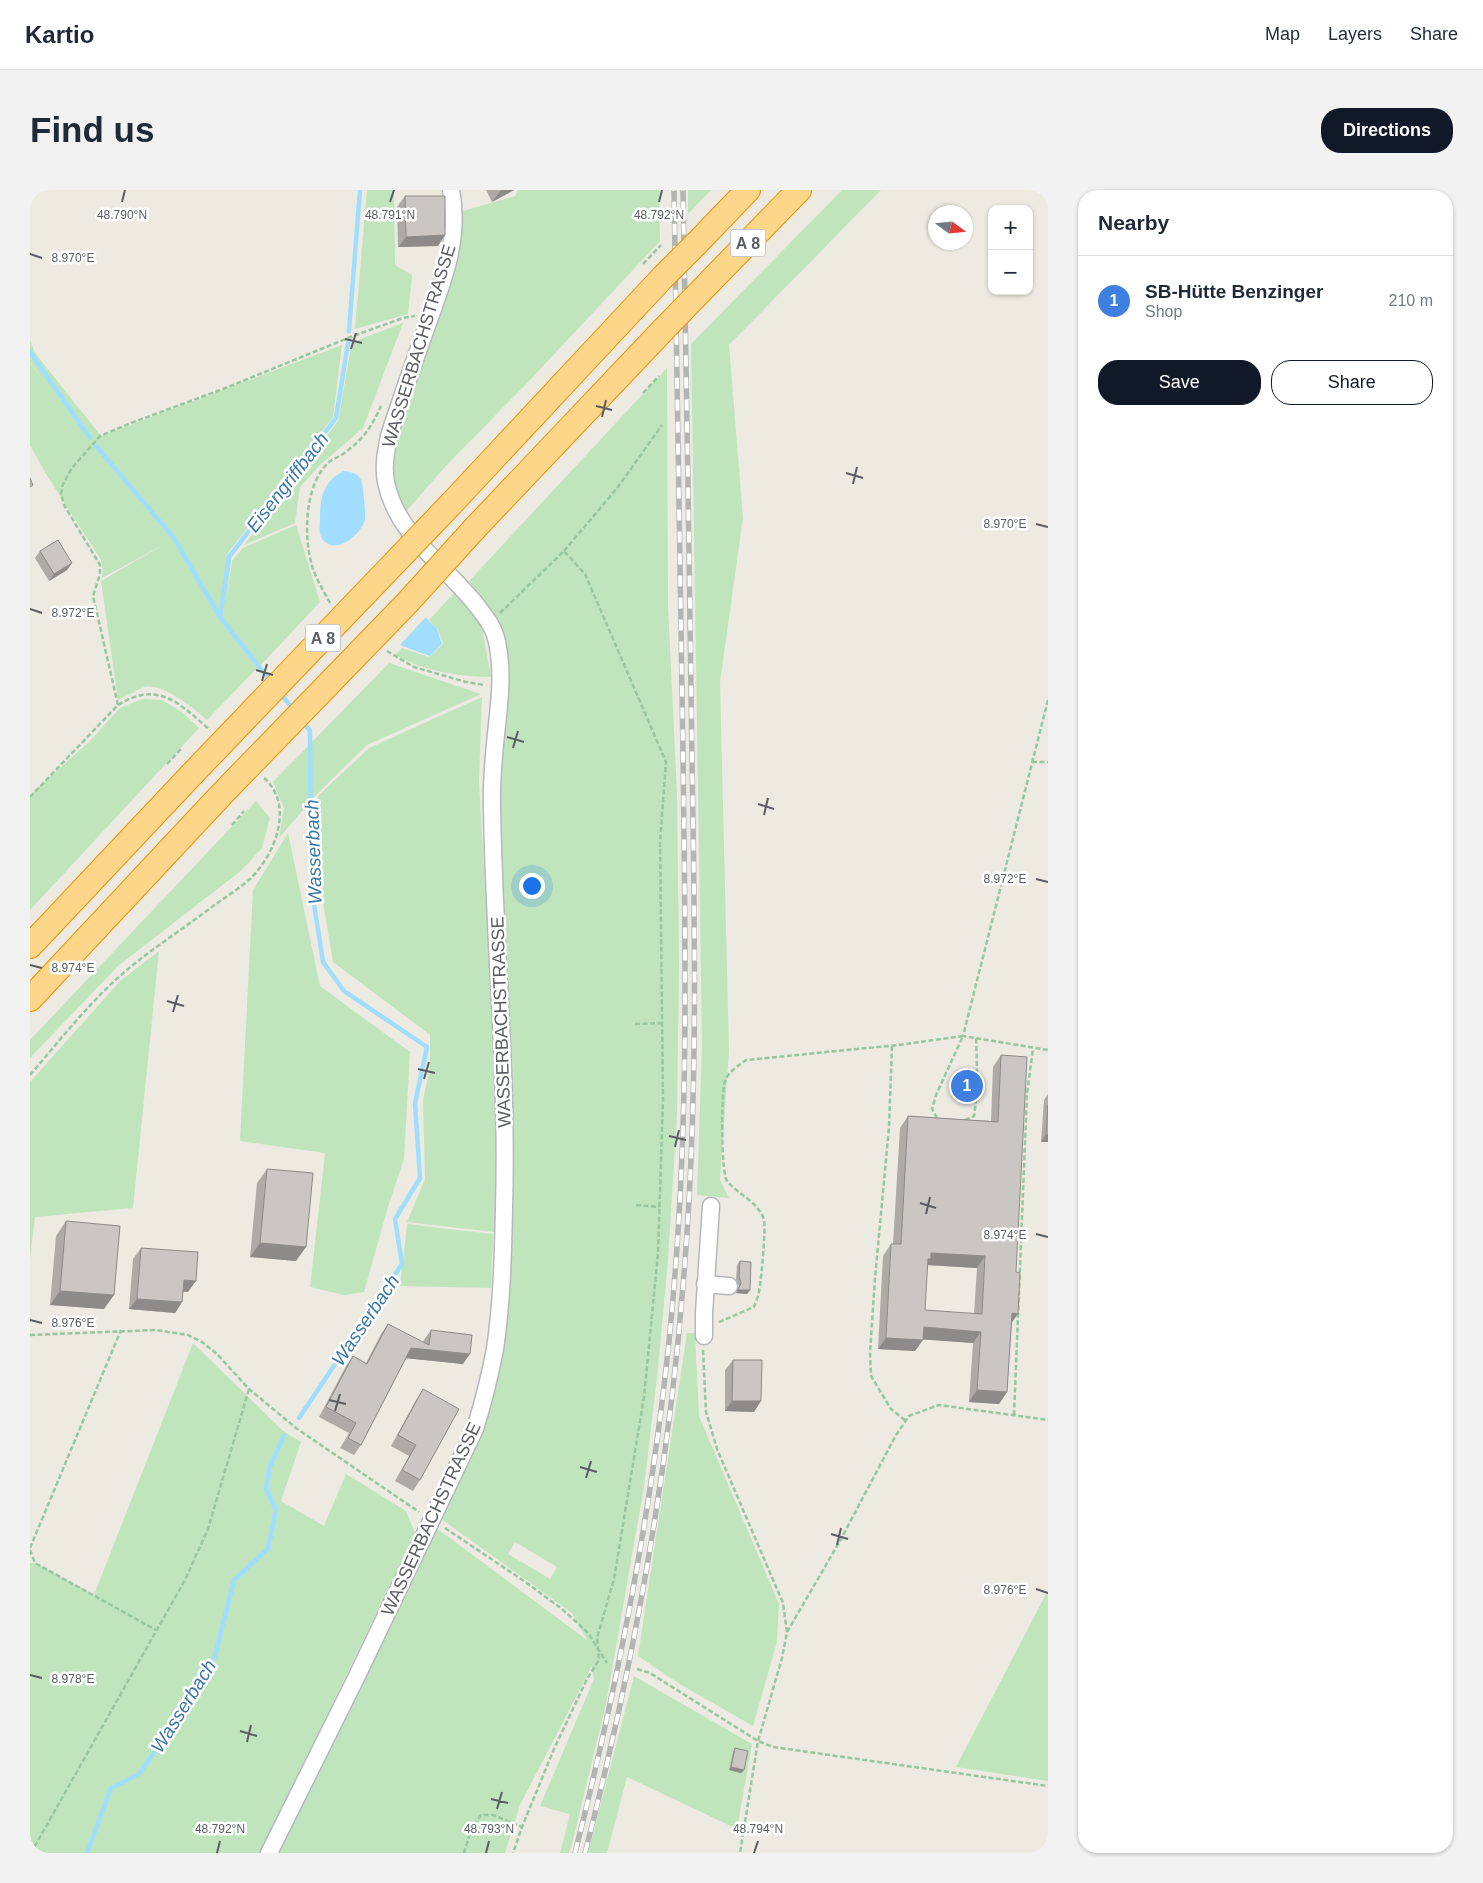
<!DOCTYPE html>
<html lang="en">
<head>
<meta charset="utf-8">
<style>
	:root { --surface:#fff; --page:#f2f2f3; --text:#1f2937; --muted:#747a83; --line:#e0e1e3; --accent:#111827 }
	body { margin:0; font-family:Arial,sans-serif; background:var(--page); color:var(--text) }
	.controls { position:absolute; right:15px; top:15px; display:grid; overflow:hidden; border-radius:10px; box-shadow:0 1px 4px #0004 }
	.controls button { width:45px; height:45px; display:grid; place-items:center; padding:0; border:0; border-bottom:1px solid var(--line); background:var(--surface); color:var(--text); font:25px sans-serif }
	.compass { position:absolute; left:898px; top:15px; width:45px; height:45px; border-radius:50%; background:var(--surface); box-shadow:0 1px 4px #0004; rotate:105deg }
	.you { position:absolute; left:501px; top:695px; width:18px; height:18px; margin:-12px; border:4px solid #fff; border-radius:50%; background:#1a73e8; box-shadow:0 0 0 8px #1a73e833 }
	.badge { display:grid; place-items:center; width:32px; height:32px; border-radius:50%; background:var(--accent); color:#fff; font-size:16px; font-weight:700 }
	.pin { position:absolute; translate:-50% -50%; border:2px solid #fff; box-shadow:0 1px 5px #0006 }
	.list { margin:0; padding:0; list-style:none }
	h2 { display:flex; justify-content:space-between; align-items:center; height:65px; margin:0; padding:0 20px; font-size:21px }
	h2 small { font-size:16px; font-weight:400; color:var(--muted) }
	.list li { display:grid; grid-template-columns:32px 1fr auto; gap:15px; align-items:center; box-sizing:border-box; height:90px; padding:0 20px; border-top:1px solid var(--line) }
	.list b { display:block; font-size:19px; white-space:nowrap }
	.list p { margin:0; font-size:16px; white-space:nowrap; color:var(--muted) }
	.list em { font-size:16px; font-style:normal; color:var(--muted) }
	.actions { display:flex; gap:10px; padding:15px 20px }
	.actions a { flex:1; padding:11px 0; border:1px solid var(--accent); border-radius:20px; text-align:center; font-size:18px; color:var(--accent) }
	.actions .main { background:var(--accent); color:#fff }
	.map { position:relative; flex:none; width:1018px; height:1663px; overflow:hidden; border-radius:20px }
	header { display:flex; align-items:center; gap:30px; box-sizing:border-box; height:70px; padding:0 25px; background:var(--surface); border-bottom:1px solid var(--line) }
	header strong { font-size:24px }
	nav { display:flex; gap:28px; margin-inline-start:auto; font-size:18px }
	.intro { display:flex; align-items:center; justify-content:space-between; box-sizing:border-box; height:120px; padding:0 30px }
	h1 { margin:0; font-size:35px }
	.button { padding:12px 22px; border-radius:20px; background:var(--accent); color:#fff; font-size:18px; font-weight:700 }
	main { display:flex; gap:30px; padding:0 30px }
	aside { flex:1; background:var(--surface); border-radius:20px; box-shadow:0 1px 4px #0004 }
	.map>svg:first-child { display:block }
	.green { fill:#c0e5bd; fill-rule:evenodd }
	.water { fill:#a0ddff }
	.pier { fill:#edeae1 }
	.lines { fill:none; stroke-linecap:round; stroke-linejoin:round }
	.stream { stroke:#a0ddff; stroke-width:4.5 }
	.minor-casing { stroke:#b4b8bc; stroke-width:19 }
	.highway-casing { stroke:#ef9200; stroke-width:26 }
	.path { stroke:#97c6a1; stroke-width:2.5; stroke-dasharray:5 2.5; stroke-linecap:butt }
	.minor { stroke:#fff; stroke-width:16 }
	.highway { stroke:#fdd689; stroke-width:24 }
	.rail-casing { stroke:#b3b4b4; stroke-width:5.5 }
	.rail { stroke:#fff; stroke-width:4; stroke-dasharray:11; stroke-linecap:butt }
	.highway-bridge-casing { stroke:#ef9200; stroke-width:26; stroke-linecap:butt }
	.highway-bridge { stroke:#fdd689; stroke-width:24 }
	.wall { fill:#aeaaa6; fill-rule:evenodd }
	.shaded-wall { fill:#8d8b87 }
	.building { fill:#cac6c1; stroke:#8d8b87; fill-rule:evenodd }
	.ticks { fill:none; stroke:#5a5e63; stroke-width:2 }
	.labels { text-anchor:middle; stroke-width:5; stroke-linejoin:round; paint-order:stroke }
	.shield { fill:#fff; stroke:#8c8e92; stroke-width:1 }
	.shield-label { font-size:16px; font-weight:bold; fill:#5a5e63 }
	.street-label { font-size:18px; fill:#5a5e63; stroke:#fff }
	.water-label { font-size:19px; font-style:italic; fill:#3b78a8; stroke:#fff }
	.ticks-label { font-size:12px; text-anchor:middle; fill:#5a5e63; stroke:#fff; stroke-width:5; stroke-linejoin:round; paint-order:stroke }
</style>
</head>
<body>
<header>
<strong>Kartio</strong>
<nav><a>Map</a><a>Layers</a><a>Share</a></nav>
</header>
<div class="intro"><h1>Find us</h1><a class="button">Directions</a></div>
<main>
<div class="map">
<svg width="1018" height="1663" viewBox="0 0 1018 1663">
	<rect width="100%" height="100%" fill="#edeae1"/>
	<!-- green -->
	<g class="green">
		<polygon points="337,0 364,0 365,75 382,85 378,124 325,139"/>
		<polygon points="488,0 629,0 630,51 500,190 415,277 373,325 360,297 364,246 425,68 433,21 485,6"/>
		<polygon points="658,0 681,0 658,24"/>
		<polygon points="812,0 851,0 699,155 713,328 690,492 699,861 690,990 699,1008 667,1005 672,854 661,154"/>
		<polygon points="373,133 333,238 289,276 270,297 265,333 214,355 308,231 322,152"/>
		<path d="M0,150l5,13 66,83 241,-91 -9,72 -111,144 10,-11 -5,48 5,-37 11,-13 53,-23 24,77 -60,64 -39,-49 3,-7 -6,6 40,51 -51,53c-13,-11 -47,-40 -65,-32 -8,4 -16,8 -24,12l-17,-119 64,-37 -63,34 1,-7 -2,-11 -55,-86 -16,-29v-82l13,17 -13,-18z"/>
		<path d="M637,178l1,237 9,189 2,170 -2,151 -9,145 -10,109 -14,118 -38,217 -34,140 -3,9h-9l10,-39 -30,-8 54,-127 -2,-13 -72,139 -15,48h-232l162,-326 152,113 -15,-27 -132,-95 61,-171 -3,-516 -5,-216 -24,-34zM485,1352l42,25 -7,12 -42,-25z"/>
		<path d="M425,402l26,31 10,54c-33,0 -66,-6 -96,-22l7,-7 27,9 14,-13 -5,-14 -9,-10z"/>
		<polygon points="359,473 451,504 337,555 286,605 249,648 254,618 243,592"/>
		<polygon points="452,507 449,591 469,943 464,1042 377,1032 395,989 393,911 400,875 400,845 303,772 288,683 288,606 339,558"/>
		<polygon points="112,509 132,510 152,522 169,538 0,720 0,605 59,552 90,518"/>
		<polygon points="226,611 240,628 232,658 212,680 88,776 0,868 0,850"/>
		<polygon points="258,643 290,796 380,862 374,969 358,1017 334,1102 314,1105 280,1097 295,963 210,951 223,700"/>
		<polygon points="129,761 103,1018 5,1027 0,1069 0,892 90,791"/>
		<polygon points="377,1034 463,1044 461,1098 370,1096"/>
		<polygon points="657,1143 665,1143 669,1226 749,1414 747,1452 723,1536 648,1493 608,1466"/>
		<polygon points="163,1153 252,1240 271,1252 251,1311 294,1336 316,1284 376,1321 385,1343 230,1663 0,1663 0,1373 5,1373 64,1405"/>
		<polygon points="1018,1400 1018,1591 926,1577"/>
		<polygon points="604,1486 722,1554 707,1639 597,1587 577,1663 558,1663"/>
	</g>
	<!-- water -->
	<g class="water">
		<path d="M314,281c7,1 14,2 17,9 2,6 5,33 4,39 -3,14 -27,36 -41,22 -6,-6 -4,-14 -4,-22 0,-21 3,-38 24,-48z"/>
		<polygon points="395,427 407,439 412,454 400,466 375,457 356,448"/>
	</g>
	<!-- pier -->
	<polygon class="pier" points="360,408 380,413 397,426 368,457 355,450 344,438 343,422"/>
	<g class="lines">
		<!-- stream -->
		<g class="stream">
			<polyline points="319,141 330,0"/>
			<polyline points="0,162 60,248"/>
			<polyline points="66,256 144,348 190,427 241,492"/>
			<polyline points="190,427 199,367 306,228 318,153"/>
			<polyline points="249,502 263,519"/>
			<polyline points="269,1228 372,1074 365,1029 390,988 385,913 397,857 314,801 293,772 281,695 280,541 272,531"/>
			<polyline points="57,1663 81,1598 109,1584 148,1528 185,1466 204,1390 238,1359 246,1320 236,1299 240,1276 254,1246"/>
		</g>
		<!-- minor casing -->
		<g class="minor-casing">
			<g id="minor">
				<polyline points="675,1094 699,1096"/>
				<polyline points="674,1146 674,1123 681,1016"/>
				<path d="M239,1663l87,-175 119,-249c8,-26 15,-53 20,-80 7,-47 8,-94 9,-141 4,-133 -10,-266 -12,-400 -1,-28 2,-56 5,-83 3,-28 6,-55 0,-83 -3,-16 -13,-27 -23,-40 -31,-38 -78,-69 -88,-120 -3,-15 0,-31 3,-46 11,-34 23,-68 35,-102 17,-48 37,-92 27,-144"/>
			</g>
		</g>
		<!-- highway casing -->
		<g class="highway-casing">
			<g id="highway">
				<polyline points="666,54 718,0"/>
				<polyline points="667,105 769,0"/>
				<polyline points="421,314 633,87"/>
				<polyline points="446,337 634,139"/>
				<polyline points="0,756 164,582"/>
				<polyline points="0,809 190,606"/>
			</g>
		</g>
		<!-- path -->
		<g class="path">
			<polyline points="613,74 631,55"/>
			<polyline points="613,203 629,186"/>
			<polyline points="534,361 588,297 632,235"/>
			<path d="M300,413c-6,-11 -13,-23 -17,-34 -10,-30 -9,-83 15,-106 5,-5 14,-7 19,-12 19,-15 24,-24 34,-45"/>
			<polyline points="470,423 534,361 555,384 636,572 630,652 633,910 628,1063 614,1207 584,1389 567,1448 569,1470 557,1489 524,1559 492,1637 483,1663"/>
			<polyline points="357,461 384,477 436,492 455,495"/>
			<polyline points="1018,510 933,846 1018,860"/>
			<polyline points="88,515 63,406 70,384 70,375 34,315 31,304 33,294 42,278 70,246 101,233 193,199 323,146 373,128 385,126"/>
			<polyline points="1002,572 1018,572"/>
			<polyline points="137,574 151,559"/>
			<path d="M0,607l88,-92c40,-25 61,-2 92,25"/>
			<polyline points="202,635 214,621"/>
			<polyline points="605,834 633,833"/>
			<polyline points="862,856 859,937 845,1088 840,1163 841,1186 861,1219 876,1231"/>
			<path d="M0,885c31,-36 61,-75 98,-106 28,-23 59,-43 88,-65 11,-8 24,-16 34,-25 25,-24 45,-74 14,-101"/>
			<polyline points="907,928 902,919 906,905 933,846"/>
			<path d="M935,930l9,-4c4,-26 3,-52 2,-78"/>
			<polyline points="606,1015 629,1017"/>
			<path d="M689,1132l35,-15c1,-3 3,-7 4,-11 3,-9 8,-68 6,-76 -5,-18 -27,-26 -37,-39 -6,-8 -6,-89 -2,-100 3,-9 13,-15 21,-21l152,-15 65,-9"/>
			<polyline points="0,1145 126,1140 158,1145 172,1152 187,1164 219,1199 266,1238 389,1322"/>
			<polyline points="673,1160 676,1222 687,1259 753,1413 757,1442 752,1468 728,1551 710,1663"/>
			<polyline points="984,1225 997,904 1003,858"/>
			<polyline points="415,1338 494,1391 532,1419 558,1443 577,1473"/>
			<polyline points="0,1358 91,1140"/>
			<polyline points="0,1360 5,1373 126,1440"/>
			<polyline points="757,1442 810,1351 866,1245 879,1226 909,1215 1018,1230"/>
			<polyline points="607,1479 620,1483 728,1551 743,1557 1018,1596"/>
			<polyline points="1,1663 155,1390 178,1339 219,1199"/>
			<polyline points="434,1663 442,1637 451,1625 463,1625 492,1637"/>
		</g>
		<!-- minor -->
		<use href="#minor" class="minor"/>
		<!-- highway -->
		<use href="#highway" class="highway"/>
		<!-- rail casing -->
		<g class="rail-casing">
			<g id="rail">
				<path d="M545,1663c48,-190 85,-383 100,-579 14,-173 10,-347 8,-521 -3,-188 -6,-375 -9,-563"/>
				<path d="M555,1663c49,-190 84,-384 99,-579 14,-171 11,-342 8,-513 -2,-190 -6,-381 -9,-571"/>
			</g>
		</g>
		<!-- rail -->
		<use href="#rail" class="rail"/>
		<!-- highway-bridge casing -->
		<g class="highway-bridge-casing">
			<g id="highway-bridge">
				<polyline points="633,87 666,54"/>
				<polyline points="634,139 667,105"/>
				<polyline points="164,582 421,314"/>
				<polyline points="190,606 377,413 446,337"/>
			</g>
		</g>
		<!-- highway-bridge -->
		<use href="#highway-bridge" class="highway-bridge"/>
	</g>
	<!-- wall -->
	<g class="wall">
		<polygon points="456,0 484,0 462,12"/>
		<polygon points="375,6 408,56 368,57 367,17"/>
		<polygon points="10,361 42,373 37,380 19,391 5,368"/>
		<path d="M971,865l11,267 -5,70 -8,12 -30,-2 4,-59 -50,-4 -8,12 -37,-2 5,-93 8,-12h2l7,-116 8,-12 83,5 2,-54zM897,1075l50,3 -3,46 -49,-4z"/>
		<polygon points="1018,904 1018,952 1011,952 1014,910"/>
		<polygon points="237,979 266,1071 220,1067 227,993"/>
		<polygon points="36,1031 74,1119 20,1115 26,1046"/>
		<polygon points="111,1058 158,1102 153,1101 152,1112 145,1123 99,1119 103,1069"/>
		<polygon points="710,1071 720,1100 717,1104 706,1103 709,1096 706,1089 707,1075"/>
		<polygon points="358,1134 393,1152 394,1150 401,1140 433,1174 376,1168 331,1255 324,1265 310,1258 319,1243 289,1227 316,1176 323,1166 336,1173 351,1144"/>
		<polygon points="703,1170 724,1222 695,1221 695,1180"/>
		<polygon points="393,1199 390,1290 383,1301 365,1291 379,1266 361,1256 386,1210"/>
		<polygon points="705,1558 714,1580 711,1583 699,1580 703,1561"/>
	</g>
	<!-- shaded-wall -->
	<g class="shaded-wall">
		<polygon points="472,0 484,0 462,12 470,1"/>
		<polygon points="415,45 408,56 368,57 376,47"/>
		<polygon points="42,373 37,380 19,391 24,384"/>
		<polygon points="1016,944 1018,945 1018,952 1011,952"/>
		<polygon points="230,1053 276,1057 266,1071 220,1067"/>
		<polygon points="901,1063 955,1066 947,1078 897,1075 890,1081"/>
		<polygon points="154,1090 166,1091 158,1102 146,1101"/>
		<polygon points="708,1100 720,1100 717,1104 706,1103"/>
		<polygon points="30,1101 84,1105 74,1119 20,1115"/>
		<polygon points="107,1109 152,1112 145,1123 99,1119"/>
		<polygon points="982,1123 988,1124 980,1135"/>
		<polygon points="894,1137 951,1142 943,1153 886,1149"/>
		<polygon points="856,1148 893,1150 885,1161 848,1159"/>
		<polygon points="381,1158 440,1164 433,1174 374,1168"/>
		<polygon points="947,1200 977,1202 969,1214 939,1212"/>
		<polygon points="702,1211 731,1211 724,1222 695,1221"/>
		<polygon points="701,1577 714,1580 711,1583 699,1580"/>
	</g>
	<!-- building -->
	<g class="building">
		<polygon points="375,6 415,6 415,45 376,47"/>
		<polygon points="0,288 3,295 0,297"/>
		<polygon points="28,350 42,373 24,384 10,361"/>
		<path d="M971,865l26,2 -11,215 4,1 -2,41 -6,-1 -5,79 -30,-2 4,-58 -57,-5 -1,13 -37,-2 5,-94h10l7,-128 90,6zM901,1063l54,3 -3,58 -57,-4 3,-51h3z"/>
		<polygon points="1018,915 1018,945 1016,944"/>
		<polygon points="237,979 283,983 276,1057 230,1053"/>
		<polygon points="36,1031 90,1036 84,1105 30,1101"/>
		<polygon points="111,1058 168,1062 166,1091 154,1090 152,1112 107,1109"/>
		<polygon points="710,1071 721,1072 720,1100 708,1100 711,1093 709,1086"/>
		<polygon points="358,1134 399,1155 401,1140 442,1145 440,1164 381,1158 331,1255 318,1248 326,1233 296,1217 323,1166 337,1174"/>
		<polygon points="703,1170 732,1170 731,1211 702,1211"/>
		<polygon points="393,1199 429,1219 390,1290 372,1280 386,1255 368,1245"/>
		<polygon points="705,1558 718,1561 714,1580 701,1577"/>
	</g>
	<!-- ticks -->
	<path class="ticks" d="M92,12l3,-12M360,12l4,-12M629,12l3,-12M0,64l12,4M315,149l17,4M321,159l5,-16M566,216l16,4M572,227l4,-17M816,283l17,5M823,294l4,-17M1006,334l12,3M0,419l12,4M226,480l17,5M232,491l5,-17M477,547l17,5M483,558l5,-17M728,614l16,5M734,625l4,-17M1006,689l12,3M0,775l12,3M137,811l17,5M143,822l5,-17M388,879l17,4M394,889l5,-17M639,946l17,4M645,957l4,-17M890,1013l16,5M896,1024l4,-17M1006,1044l12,3M0,1130l12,3M299,1210l17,4M305,1221l5,-17M550,1277l17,5M556,1288l5,-17M801,1344l17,5M807,1355l4,-17M1006,1399l12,4M0,1485l12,3M210,1541l17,5M217,1552l4,-17M461,1609l17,4M467,1619l5,-17M187,1663l3,-12M456,1663l3,-12M724,1663l4,-12"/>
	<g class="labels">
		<!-- shield labels -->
		<g class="shield">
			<rect x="700.5" y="39.5" width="35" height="27" rx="4"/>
			<rect x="275.5" y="434.5" width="35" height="27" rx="4"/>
		</g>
		<g class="shield-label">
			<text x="718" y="59">A 8</text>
			<text x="293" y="454">A 8</text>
		</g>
		<!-- street labels -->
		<g class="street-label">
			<text transform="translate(389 156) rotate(-73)" y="6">WASSERBACHSTRASSE</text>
			<text transform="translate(471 832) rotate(-92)" y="6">WASSERBACHSTRASSE</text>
			<text transform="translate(401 1329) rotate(-65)" y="6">WASSERBACHSTRASSE</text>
		</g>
		<!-- water labels -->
		<g class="water-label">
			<text transform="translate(257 292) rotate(-52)" y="7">Eisengriffbach</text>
			<text transform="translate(283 662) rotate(-92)" y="7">Wasserbach</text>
			<text transform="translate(335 1130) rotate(-56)" y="7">Wasserbach</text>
			<text transform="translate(153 1516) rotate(-58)" y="7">Wasserbach</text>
		</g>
	</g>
	<g class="ticks-label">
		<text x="92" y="29">48.790°N</text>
		<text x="360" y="29">48.791°N</text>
		<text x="629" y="29">48.792°N</text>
		<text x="43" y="72">8.970°E</text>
		<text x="975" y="338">8.970°E</text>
		<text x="43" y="427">8.972°E</text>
		<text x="975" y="693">8.972°E</text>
		<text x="43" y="782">8.974°E</text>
		<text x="975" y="1049">8.974°E</text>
		<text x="43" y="1137">8.976°E</text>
		<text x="975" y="1404">8.976°E</text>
		<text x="43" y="1493">8.978°E</text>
		<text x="190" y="1643">48.792°N</text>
		<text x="459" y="1643">48.793°N</text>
		<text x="728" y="1643">48.794°N</text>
	</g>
</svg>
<div class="controls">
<button>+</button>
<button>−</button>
</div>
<svg class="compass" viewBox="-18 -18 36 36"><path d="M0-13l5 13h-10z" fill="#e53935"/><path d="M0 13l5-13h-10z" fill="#747a83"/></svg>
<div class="you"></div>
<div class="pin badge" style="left:937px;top:896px;background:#3f7fe0">1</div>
</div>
<aside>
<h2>Nearby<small></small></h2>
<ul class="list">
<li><span class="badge" style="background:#3f7fe0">1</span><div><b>SB-Hütte Benzinger</b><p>Shop</p></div><em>210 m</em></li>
</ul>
<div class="actions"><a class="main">Save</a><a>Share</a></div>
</aside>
</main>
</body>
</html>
